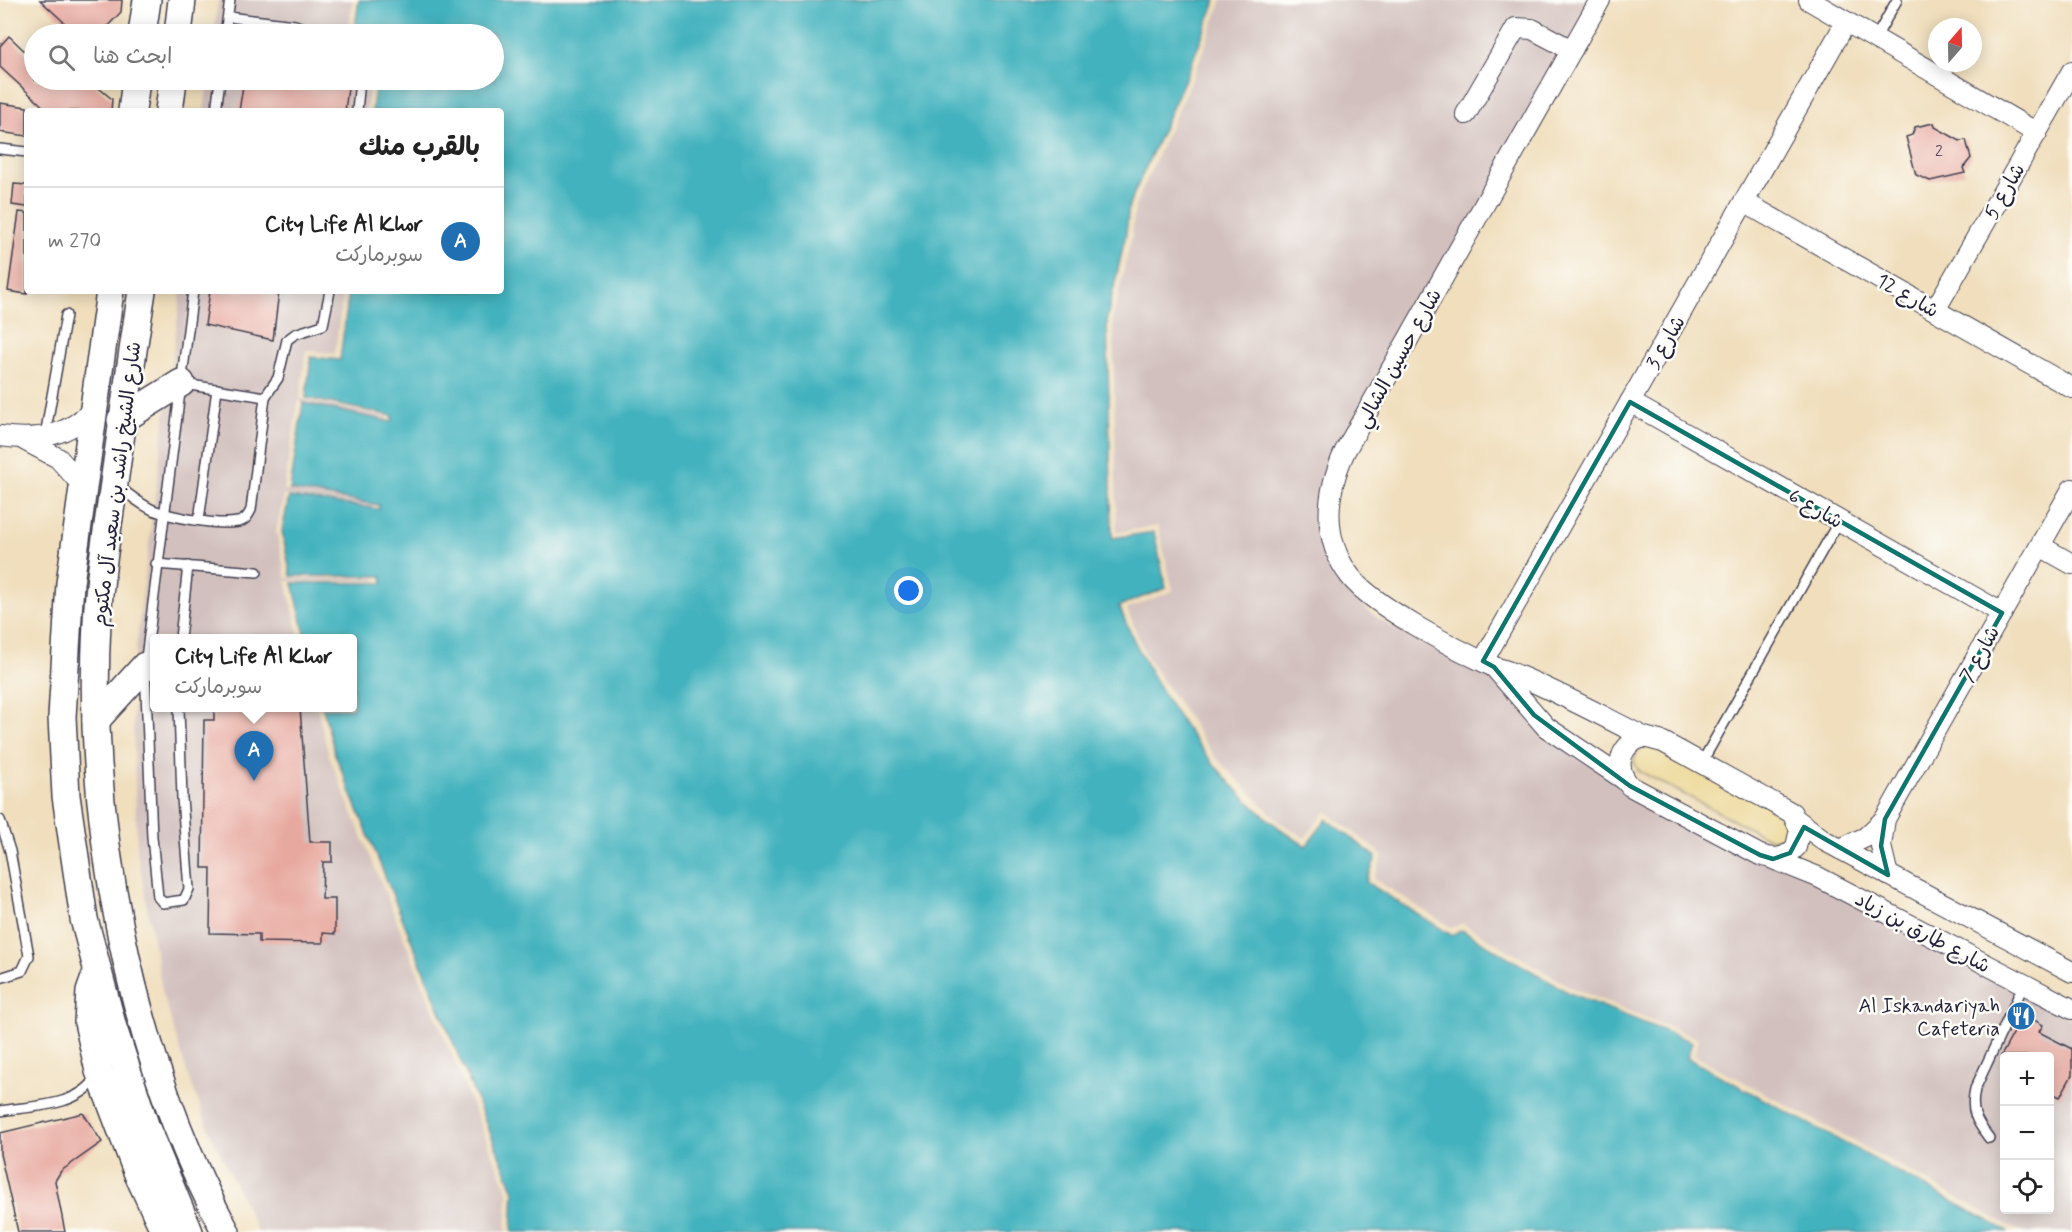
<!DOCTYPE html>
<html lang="ar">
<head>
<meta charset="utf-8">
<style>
	:root { --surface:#fff; --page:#f6f6f6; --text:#222; --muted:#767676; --line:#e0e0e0; --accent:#1f6fb2 }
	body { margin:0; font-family:Mynerve,"Playpen Sans Arabic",sans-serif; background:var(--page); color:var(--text); direction:rtl }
	.controls { position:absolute; right:18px; bottom:18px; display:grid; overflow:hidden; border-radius:6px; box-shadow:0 3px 15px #0003 }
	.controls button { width:54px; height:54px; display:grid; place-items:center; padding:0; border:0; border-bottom:2px solid var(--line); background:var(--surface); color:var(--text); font:30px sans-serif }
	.compass { position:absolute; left:1928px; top:18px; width:54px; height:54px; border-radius:50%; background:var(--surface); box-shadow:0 3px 15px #0003; rotate:20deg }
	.you { position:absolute; left:909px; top:591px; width:21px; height:21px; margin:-15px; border:4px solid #fff; border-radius:50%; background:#1a73e8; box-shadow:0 0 0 9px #1a73e833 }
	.badge { display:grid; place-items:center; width:39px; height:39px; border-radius:50%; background:var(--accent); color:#fff; font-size:20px; font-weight:700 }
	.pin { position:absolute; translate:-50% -50px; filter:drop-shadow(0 2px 3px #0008) }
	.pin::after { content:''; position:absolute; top:32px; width:21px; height:18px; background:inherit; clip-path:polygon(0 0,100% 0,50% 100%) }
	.popup { position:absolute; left:150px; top:634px; width:207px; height:78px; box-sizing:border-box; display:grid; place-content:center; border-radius:6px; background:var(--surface); filter:drop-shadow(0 2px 4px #0005); font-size:20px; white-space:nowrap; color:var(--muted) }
	.popup b { font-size:22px; color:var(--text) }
	.popup::after { content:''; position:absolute; left:50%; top:100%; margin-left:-12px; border:12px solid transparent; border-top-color:var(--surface) }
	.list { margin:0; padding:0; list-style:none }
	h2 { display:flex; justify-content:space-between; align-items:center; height:78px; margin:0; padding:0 24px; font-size:26px }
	h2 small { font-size:20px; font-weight:400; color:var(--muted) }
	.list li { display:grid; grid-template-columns:39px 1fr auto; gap:18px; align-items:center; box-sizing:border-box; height:108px; padding:0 24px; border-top:2px solid var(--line) }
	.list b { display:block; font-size:22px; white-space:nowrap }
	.list p { margin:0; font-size:20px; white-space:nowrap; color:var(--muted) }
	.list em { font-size:20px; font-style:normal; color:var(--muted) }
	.icon { flex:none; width:33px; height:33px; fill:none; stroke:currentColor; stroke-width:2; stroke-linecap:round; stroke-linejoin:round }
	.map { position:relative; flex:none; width:2072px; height:1232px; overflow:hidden; direction:ltr }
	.search { position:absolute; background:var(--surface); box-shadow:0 3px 15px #0003; left:24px; top:24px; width:480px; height:66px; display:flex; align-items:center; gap:15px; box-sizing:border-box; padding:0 21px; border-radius:33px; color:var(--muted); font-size:22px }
	.panel { position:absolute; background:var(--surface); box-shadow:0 3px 15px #0003; left:24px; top:108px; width:480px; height:186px; border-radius:6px; direction:rtl }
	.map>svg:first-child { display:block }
	.industrial { fill:#d1c0bd; fill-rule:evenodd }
	.sand { fill:#eeda9e; stroke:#887e6c; stroke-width:1.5 }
	.water { fill:#43b2be; stroke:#326a7c; stroke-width:1.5 }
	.building { fill:#e7a89f }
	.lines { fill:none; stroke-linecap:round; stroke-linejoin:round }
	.service-casing { stroke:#413e4e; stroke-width:12 }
	.minor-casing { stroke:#413e4e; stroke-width:22 }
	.secondary-casing { stroke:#413e4e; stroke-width:30 }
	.service { stroke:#fff; stroke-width:9 }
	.minor { stroke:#fff; stroke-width:20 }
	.secondary { stroke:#fff; stroke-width:27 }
	.marked { fill:none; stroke:#0f766e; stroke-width:4.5; stroke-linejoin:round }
	.labels { text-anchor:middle; stroke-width:5; stroke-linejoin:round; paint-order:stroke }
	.number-label { font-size:16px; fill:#534454 }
	.street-label { font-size:20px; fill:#22223b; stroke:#fdfcf7 }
	.poi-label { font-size:20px; fill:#22223b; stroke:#fdfcf7; text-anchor:end }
</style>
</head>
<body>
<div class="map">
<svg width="2072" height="1232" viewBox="0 0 2072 1232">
	<rect width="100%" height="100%" fill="#fdfcf7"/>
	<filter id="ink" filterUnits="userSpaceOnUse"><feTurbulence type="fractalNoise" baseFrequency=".0167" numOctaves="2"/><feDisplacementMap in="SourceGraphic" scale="12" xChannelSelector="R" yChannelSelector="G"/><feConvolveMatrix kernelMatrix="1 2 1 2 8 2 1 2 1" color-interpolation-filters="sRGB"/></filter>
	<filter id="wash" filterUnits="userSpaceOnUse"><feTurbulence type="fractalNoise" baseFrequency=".008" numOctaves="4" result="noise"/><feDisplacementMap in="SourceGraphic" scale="24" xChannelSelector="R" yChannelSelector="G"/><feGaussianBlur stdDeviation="1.35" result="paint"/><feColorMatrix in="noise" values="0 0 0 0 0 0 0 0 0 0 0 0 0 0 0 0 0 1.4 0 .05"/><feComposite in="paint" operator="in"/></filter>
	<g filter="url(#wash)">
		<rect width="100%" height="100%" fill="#f0debc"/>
		<!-- industrial -->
		<g class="industrial">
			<polygon points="218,0 353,0 348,34 214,34"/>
			<path d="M1222,0h372l-269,492 23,95 21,25 23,15 98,52 63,61 519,279v213h-51l-327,-177 5,-16 -127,-51 -110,-65 -10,5 -78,-49 9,-24 -57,-44 -21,27 -24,-15 -66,-66 -69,-101 -19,-47 46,-18 -15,-65 -41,6 -4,-214 19,-83 3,-29 60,-134zM2004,1056h46v154h-46z"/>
			<polygon points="208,80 370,80 366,111 204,111"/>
			<polygon points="181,291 343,291 335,354 306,350 300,399 387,417 387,420 298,401 284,490 373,505 372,507 284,495 276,531 286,578 376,578 377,581 286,581 300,638 155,638 155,708 317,708 329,756 508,1192 506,1232 258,1232 209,1130 187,1072 163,995 137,850 133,718 136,647"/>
		</g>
		<!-- sand -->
		<polygon class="sand" points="1650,744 1780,810 1790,827 1781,839 1770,839 1639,771 1634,762 1636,752"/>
		<!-- water -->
		<path class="water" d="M359,0h857l-27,70 -60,135 -3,29 -19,84 5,220 42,-6 12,56 -47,18c34,86 107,193 187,240l21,-27 49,38 -10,25 85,53 11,-5 107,63 123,49 -5,16 322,174h-1497l2,-41 -179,-437 -12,-46h30v-70h-47l-13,-55h90l-1,-7h-91l-9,-45 7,-34 90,12v-4l-89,-15 13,-87 89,19 1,-6 -87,-18 5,-41 29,3 9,-69h152v-180h-129l4,-31h118v-46h-140z"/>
		<g id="blocks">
			<!-- building -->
			<g class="building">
				<polygon points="40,0 122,0 121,12 100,34 58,34 67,25"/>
				<polygon points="9,36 34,60 34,80 89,80 112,99 111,111 48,111 0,67 0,46"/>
				<polygon points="244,80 349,80 345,111 239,111"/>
				<polygon points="0,103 27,107 27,136 0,132"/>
				<polygon points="1934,123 1935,127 1960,141 1966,140 1971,158 1963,168 1965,173 1930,181 1916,175 1906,137 1912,135 1915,127"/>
				<polygon points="14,184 27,185 27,207 12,205"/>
				<polygon points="19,212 27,213 27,294 8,291"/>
				<polygon points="210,291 279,291 273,340 205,325"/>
				<polygon points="214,708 300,708 310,842 332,842 332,862 323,862 322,899 335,899 335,934 323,933 323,943 259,942 259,934 210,933 211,868 202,868 204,720 214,720"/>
				<polygon points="2024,1014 2043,1025 2039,1032 2072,1049 2072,1075 2060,1097 2049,1092 2049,1056 2001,1056"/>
				<polygon points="83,1113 102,1142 61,1171 55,1181 65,1232 18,1232 0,1154 0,1133"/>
			</g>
		</g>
	</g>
	<g filter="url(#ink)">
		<use href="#blocks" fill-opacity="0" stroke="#413e4e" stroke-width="1.5"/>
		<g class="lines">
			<!-- service casing -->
			<g class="service-casing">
				<g id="service">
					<polyline points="228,17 295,25 319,34"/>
					<polyline points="225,34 230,0"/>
					<polyline points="1875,39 1897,0"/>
					<polyline points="216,111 220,80"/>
					<polyline points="357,111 360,80"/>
					<polyline points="0,149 27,152"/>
					<polyline points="184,384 265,397"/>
					<polyline points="45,436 66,315"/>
					<path d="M118,486c11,9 22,18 35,24 19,7 65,16 85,12 7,-1 10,-6 13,-12l14,-113 13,-19 9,-38 8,-6 28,-9 7,-34"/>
					<polyline points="199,520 217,389"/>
					<polyline points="156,564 257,572"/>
					<polyline points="180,638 188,566"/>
					<polyline points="179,708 182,798 189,889 184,900 163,903 158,897 152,837 145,666 193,291"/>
					<polyline points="1702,762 1839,521"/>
					<polyline points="0,820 10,851 29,956 22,971 0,978"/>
					<path d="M0,1111c31,-5 78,-4 96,-33"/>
					<path d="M1989,1138c-13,-17 -19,-27 -14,-49l49,-105"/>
				</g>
			</g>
			<!-- minor casing -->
			<g class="minor-casing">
				<g id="minor">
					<path d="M1600,0l-255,451c-19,41 -24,87 5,125 24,31 104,72 142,90 8,3 17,5 25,9 43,18 85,41 127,62"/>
					<polyline points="1809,0 2037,133"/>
					<polyline points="1466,114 1516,28 1532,29 1572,50"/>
					<polyline points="1744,202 2072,388"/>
					<polyline points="1935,310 2072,71"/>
					<polyline points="1630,402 2002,613"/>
					<path d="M0,436c37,5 69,1 95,-29"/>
					<polyline points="24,440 58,458 84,487"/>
					<polyline points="2040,546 2072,564"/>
					<polyline points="1483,661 1846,22"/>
					<polyline points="1494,667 1546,727 1625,780"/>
					<path d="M1644,737l19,5 129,71 8,16 -4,18c-11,12 -21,13 -36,8l-130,-69c-17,-19 -10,-42 14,-49z"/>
					<polyline points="1797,820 1825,841 2072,972"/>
					<polyline points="1840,849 1866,837 1885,819"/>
					<polyline points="1773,859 1818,877 2072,1009"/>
					<polyline points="1888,875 1881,846 1885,819 2072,489"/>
				</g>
			</g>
			<!-- secondary casing -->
			<g class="secondary-casing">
				<g id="secondary">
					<polyline points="142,34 147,0"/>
					<polyline points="178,34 182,0"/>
					<polyline points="132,111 136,80"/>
					<polyline points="169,111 173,80"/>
					<polyline points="110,291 70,583 62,717 66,796 84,919 113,1028 146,1128 189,1232"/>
					<path d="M142,291c-10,64 -19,128 -28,192 -6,46 -15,92 -17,139 -11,201 33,432 129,610"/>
					<polyline points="121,420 181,383"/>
					<polyline points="96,720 145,666"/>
					<polyline points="97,972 90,992 88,1022 99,1071 138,1174 165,1232"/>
				</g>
			</g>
			<!-- service -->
			<use href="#service" class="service"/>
			<!-- minor -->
			<use href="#minor" class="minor"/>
			<!-- secondary -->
			<use href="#secondary" class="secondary"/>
		</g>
	</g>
	<!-- marked area -->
	<path class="marked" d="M1630,402l372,211 -117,206 -4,27 7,29 -84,-48 -14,26 -17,6 -13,-4 -130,-69 -96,-71 -40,-48 -11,-6z"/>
	<!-- icons -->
	<defs>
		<g id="restaurant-disc" transform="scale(1.5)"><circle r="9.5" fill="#1f6fb2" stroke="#fdfcf7"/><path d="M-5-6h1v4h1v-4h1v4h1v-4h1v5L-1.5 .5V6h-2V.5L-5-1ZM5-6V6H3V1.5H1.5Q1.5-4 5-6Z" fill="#fff"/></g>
	</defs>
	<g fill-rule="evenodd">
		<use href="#restaurant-disc" x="2021" y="1016"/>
	</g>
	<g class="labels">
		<!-- number labels -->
		<g class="number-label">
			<text x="1939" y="156">2</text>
		</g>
		<!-- street labels -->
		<g class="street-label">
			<text transform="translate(2004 191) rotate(-60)" y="7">شارع 5</text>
			<text transform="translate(1908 295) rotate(30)" y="7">شارع 12</text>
			<text transform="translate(1665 342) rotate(-60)" y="7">شارع 3</text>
			<text transform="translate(1398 358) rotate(-61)" y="7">شارع حسين الشالي</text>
			<text transform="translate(116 484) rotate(-83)" y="7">شارع الشيخ راشد بن سعيد آل مكتوم</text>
			<text transform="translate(1816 508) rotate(30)" y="7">شارع 6</text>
			<text transform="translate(1979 654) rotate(-61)" y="7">شارع 7</text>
			<text transform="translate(1923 932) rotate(28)" y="7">شارع طارق بن زياد</text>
		</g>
		<!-- poi labels -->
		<g class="poi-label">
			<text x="2000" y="1012">Al Iskandariyah<tspan x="2000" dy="23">Cafeteria</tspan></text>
		</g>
	</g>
</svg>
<div class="controls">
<button>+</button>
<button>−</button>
<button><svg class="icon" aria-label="locate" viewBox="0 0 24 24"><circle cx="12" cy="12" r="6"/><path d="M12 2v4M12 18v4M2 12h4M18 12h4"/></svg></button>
</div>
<svg class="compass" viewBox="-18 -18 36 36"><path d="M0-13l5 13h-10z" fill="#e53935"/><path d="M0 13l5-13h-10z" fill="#767676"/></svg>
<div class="you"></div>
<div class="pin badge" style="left:254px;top:781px">A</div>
<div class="popup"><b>City Life Al Khor</b>سوبرماركت</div>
<div class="search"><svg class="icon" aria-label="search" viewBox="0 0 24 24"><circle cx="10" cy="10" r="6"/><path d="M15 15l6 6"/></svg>ابحث هنا</div>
<section class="panel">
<h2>بالقرب منك<small></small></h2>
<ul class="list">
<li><span class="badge">A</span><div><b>City Life Al Khor</b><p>سوبرماركت</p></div><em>270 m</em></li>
</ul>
</section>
</div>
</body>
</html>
